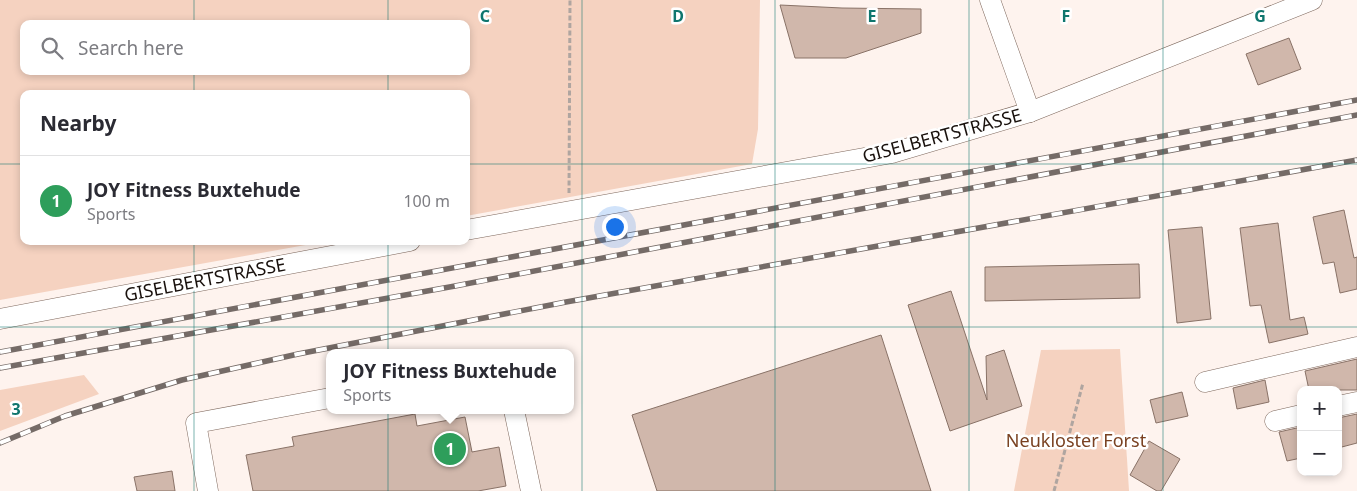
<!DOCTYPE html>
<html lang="en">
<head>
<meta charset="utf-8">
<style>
	:root { --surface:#fff; --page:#f2f2f3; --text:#2b2b33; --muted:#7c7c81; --line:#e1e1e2; --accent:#428a8c }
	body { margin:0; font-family:"Noto Sans",sans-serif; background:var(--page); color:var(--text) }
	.controls { position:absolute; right:15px; bottom:15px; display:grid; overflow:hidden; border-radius:10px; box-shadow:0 2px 8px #0003 }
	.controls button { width:45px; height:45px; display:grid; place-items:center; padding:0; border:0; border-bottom:1px solid var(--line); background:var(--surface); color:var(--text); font:25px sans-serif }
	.you { position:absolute; left:614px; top:226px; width:18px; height:18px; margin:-12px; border:4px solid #fff; border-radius:50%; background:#1a73e8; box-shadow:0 0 0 8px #1a73e833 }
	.badge { display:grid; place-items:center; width:32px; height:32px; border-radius:50%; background:var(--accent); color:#fff; font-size:16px; font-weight:700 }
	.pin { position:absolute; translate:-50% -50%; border:2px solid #fff; box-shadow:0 1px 5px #0006 }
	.popup { position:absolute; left:326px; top:349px; width:248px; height:65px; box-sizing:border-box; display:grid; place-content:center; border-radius:10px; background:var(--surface); filter:drop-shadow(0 1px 4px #0005); font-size:16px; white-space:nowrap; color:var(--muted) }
	.popup b { font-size:19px; color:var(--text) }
	.popup::after { content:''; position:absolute; left:50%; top:100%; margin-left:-10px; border:10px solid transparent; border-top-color:var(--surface) }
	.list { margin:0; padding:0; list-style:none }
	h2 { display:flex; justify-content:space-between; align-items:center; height:65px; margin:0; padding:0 20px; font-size:21px }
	h2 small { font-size:16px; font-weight:400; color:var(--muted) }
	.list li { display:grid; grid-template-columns:32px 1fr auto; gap:15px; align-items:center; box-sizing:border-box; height:90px; padding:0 20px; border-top:1px solid var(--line) }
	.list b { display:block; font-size:19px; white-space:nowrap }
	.list p { margin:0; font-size:16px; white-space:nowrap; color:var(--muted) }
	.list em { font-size:16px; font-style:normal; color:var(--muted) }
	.icon { flex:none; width:28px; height:28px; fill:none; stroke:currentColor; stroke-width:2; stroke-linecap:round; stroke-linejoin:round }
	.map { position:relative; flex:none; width:1357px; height:491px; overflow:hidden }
	.search { position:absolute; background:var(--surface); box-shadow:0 2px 8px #0003; left:20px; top:20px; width:450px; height:55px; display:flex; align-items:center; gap:12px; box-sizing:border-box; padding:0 18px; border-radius:10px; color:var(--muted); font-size:19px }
	.panel { position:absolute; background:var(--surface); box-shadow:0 2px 8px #0003; left:20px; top:90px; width:450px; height:155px; border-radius:10px }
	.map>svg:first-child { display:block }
	.green { fill:#f5d2c0; fill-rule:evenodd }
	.building { fill:#d0b7ab; stroke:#897267 }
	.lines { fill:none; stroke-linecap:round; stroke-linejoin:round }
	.minor-casing { stroke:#7e685d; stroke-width:21 }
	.path { stroke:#afa5a0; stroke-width:3; stroke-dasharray:5 2.5; stroke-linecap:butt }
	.minor { stroke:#fff; stroke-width:20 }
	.rail-casing { stroke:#756b67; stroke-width:5.5 }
	.rail { stroke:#fff; stroke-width:4; stroke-dasharray:11; stroke-linecap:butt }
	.grid { fill:none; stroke:#0f766e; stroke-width:1; stroke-opacity:0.55 }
	.labels { text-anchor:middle; stroke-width:5; stroke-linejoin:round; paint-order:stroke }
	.street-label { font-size:18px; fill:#19110d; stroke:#fff }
	.park-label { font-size:18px; fill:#7a4222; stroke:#fff }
	.grid-label { font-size:16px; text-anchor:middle; font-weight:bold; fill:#0f766e; stroke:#fff; stroke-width:5; stroke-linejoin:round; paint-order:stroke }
</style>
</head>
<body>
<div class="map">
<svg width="1357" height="491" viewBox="0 0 1357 491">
	<rect width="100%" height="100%" fill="#fef3ee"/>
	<!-- green -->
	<g class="green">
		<path d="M0,0h760l-2,129 -6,35 -286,52v-122h-442v147h304l-328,59zM24,24h442v47h-442z"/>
		<polygon points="1120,349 1129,491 1014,491 1041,350"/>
		<polygon points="84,375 99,394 0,431 0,390"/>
	</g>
	<!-- building -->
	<g class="building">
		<polygon points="780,5 842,8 921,9 921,33 846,58 795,58"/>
		<polygon points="1289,38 1301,69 1258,85 1246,54"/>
		<polygon points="1344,210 1354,258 1357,257 1357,289 1340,293 1334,262 1323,264 1313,217"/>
		<polygon points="1278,223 1290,320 1304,317 1308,334 1269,343 1261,305 1250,306 1240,228"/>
		<polygon points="1202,227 1211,319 1177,323 1168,230"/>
		<polygon points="1139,264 1140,298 985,301 985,267"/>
		<polygon points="951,291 987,400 986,356 1004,350 1022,406 950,431 908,305"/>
		<polygon points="881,335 931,491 657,491 632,415"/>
		<polygon points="1357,359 1357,390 1309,390 1305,371"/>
		<polygon points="1265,380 1269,402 1237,409 1233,388"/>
		<polygon points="1182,392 1188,416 1156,423 1150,400"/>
		<polygon points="415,414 417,426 465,417 472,452 499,447 506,486 478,491 253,491 246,455 294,446 292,437"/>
		<polygon points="1357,414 1357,443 1338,448 1338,418"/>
		<polygon points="1301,427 1301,458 1287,461 1279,432"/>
		<polygon points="1149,441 1180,459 1161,491 1157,491 1130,475"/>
		<polygon points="172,471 175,491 137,491 134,477"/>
	</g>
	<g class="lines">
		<!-- minor casing -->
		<g class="minor-casing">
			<g id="minor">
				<polyline points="990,0 1030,112"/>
				<polyline points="466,230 892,153 1030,112 1312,0"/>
				<polyline points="0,319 410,241"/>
				<polyline points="1205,382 1357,347"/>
				<polyline points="1338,406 1357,402"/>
				<polyline points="514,410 531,491"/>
				<polyline points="1275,421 1301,415"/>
				<polyline points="208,491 196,423 330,398"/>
			</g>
		</g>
		<!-- path -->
		<g class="path">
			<polyline points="569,193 570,0"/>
			<polyline points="1054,491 1083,383"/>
		</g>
		<!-- minor -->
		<use href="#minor" class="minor"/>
		<!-- rail casing -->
		<g class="rail-casing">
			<g id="rail">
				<polyline points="0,352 1357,100"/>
				<polyline points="0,368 455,286 1357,115"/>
				<polyline points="0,443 65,416 182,380 298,354 566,302 1357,160"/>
			</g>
		</g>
		<!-- rail -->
		<use href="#rail" class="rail"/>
	</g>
	<!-- grid -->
	<path class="grid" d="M194,0v24M388,0v24M582,0v491M775,0v491M969,0v491M1163,0v491M194,71v23M388,71v23M0,164h24M466,164h891M194,241v250M388,241v250M0,327h1357"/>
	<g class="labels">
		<!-- street labels -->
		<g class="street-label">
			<text transform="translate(942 136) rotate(-15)" y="6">GISELBERTSTRASSE</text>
			<text transform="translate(205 280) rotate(-11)" y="6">GISELBERTSTRASSE</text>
		</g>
		<!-- park labels -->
		<g class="park-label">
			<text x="1076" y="447">Neukloster Forst</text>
		</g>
	</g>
	<g class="grid-label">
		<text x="485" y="22">C</text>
		<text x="678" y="22">D</text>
		<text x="872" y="22">E</text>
		<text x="1066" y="22">F</text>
		<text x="1260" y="22">G</text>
		<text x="16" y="415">3</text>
	</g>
</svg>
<div class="controls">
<button>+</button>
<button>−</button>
</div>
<div class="you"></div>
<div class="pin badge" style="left:450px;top:449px;background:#2e9e5b">1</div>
<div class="popup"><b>JOY Fitness Buxtehude</b>Sports</div>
<div class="search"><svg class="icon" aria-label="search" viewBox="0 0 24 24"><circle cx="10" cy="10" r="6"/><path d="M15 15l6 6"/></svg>Search here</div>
<section class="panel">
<h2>Nearby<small></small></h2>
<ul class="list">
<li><span class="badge" style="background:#2e9e5b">1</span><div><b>JOY Fitness Buxtehude</b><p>Sports</p></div><em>100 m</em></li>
</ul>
</section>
</div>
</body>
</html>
